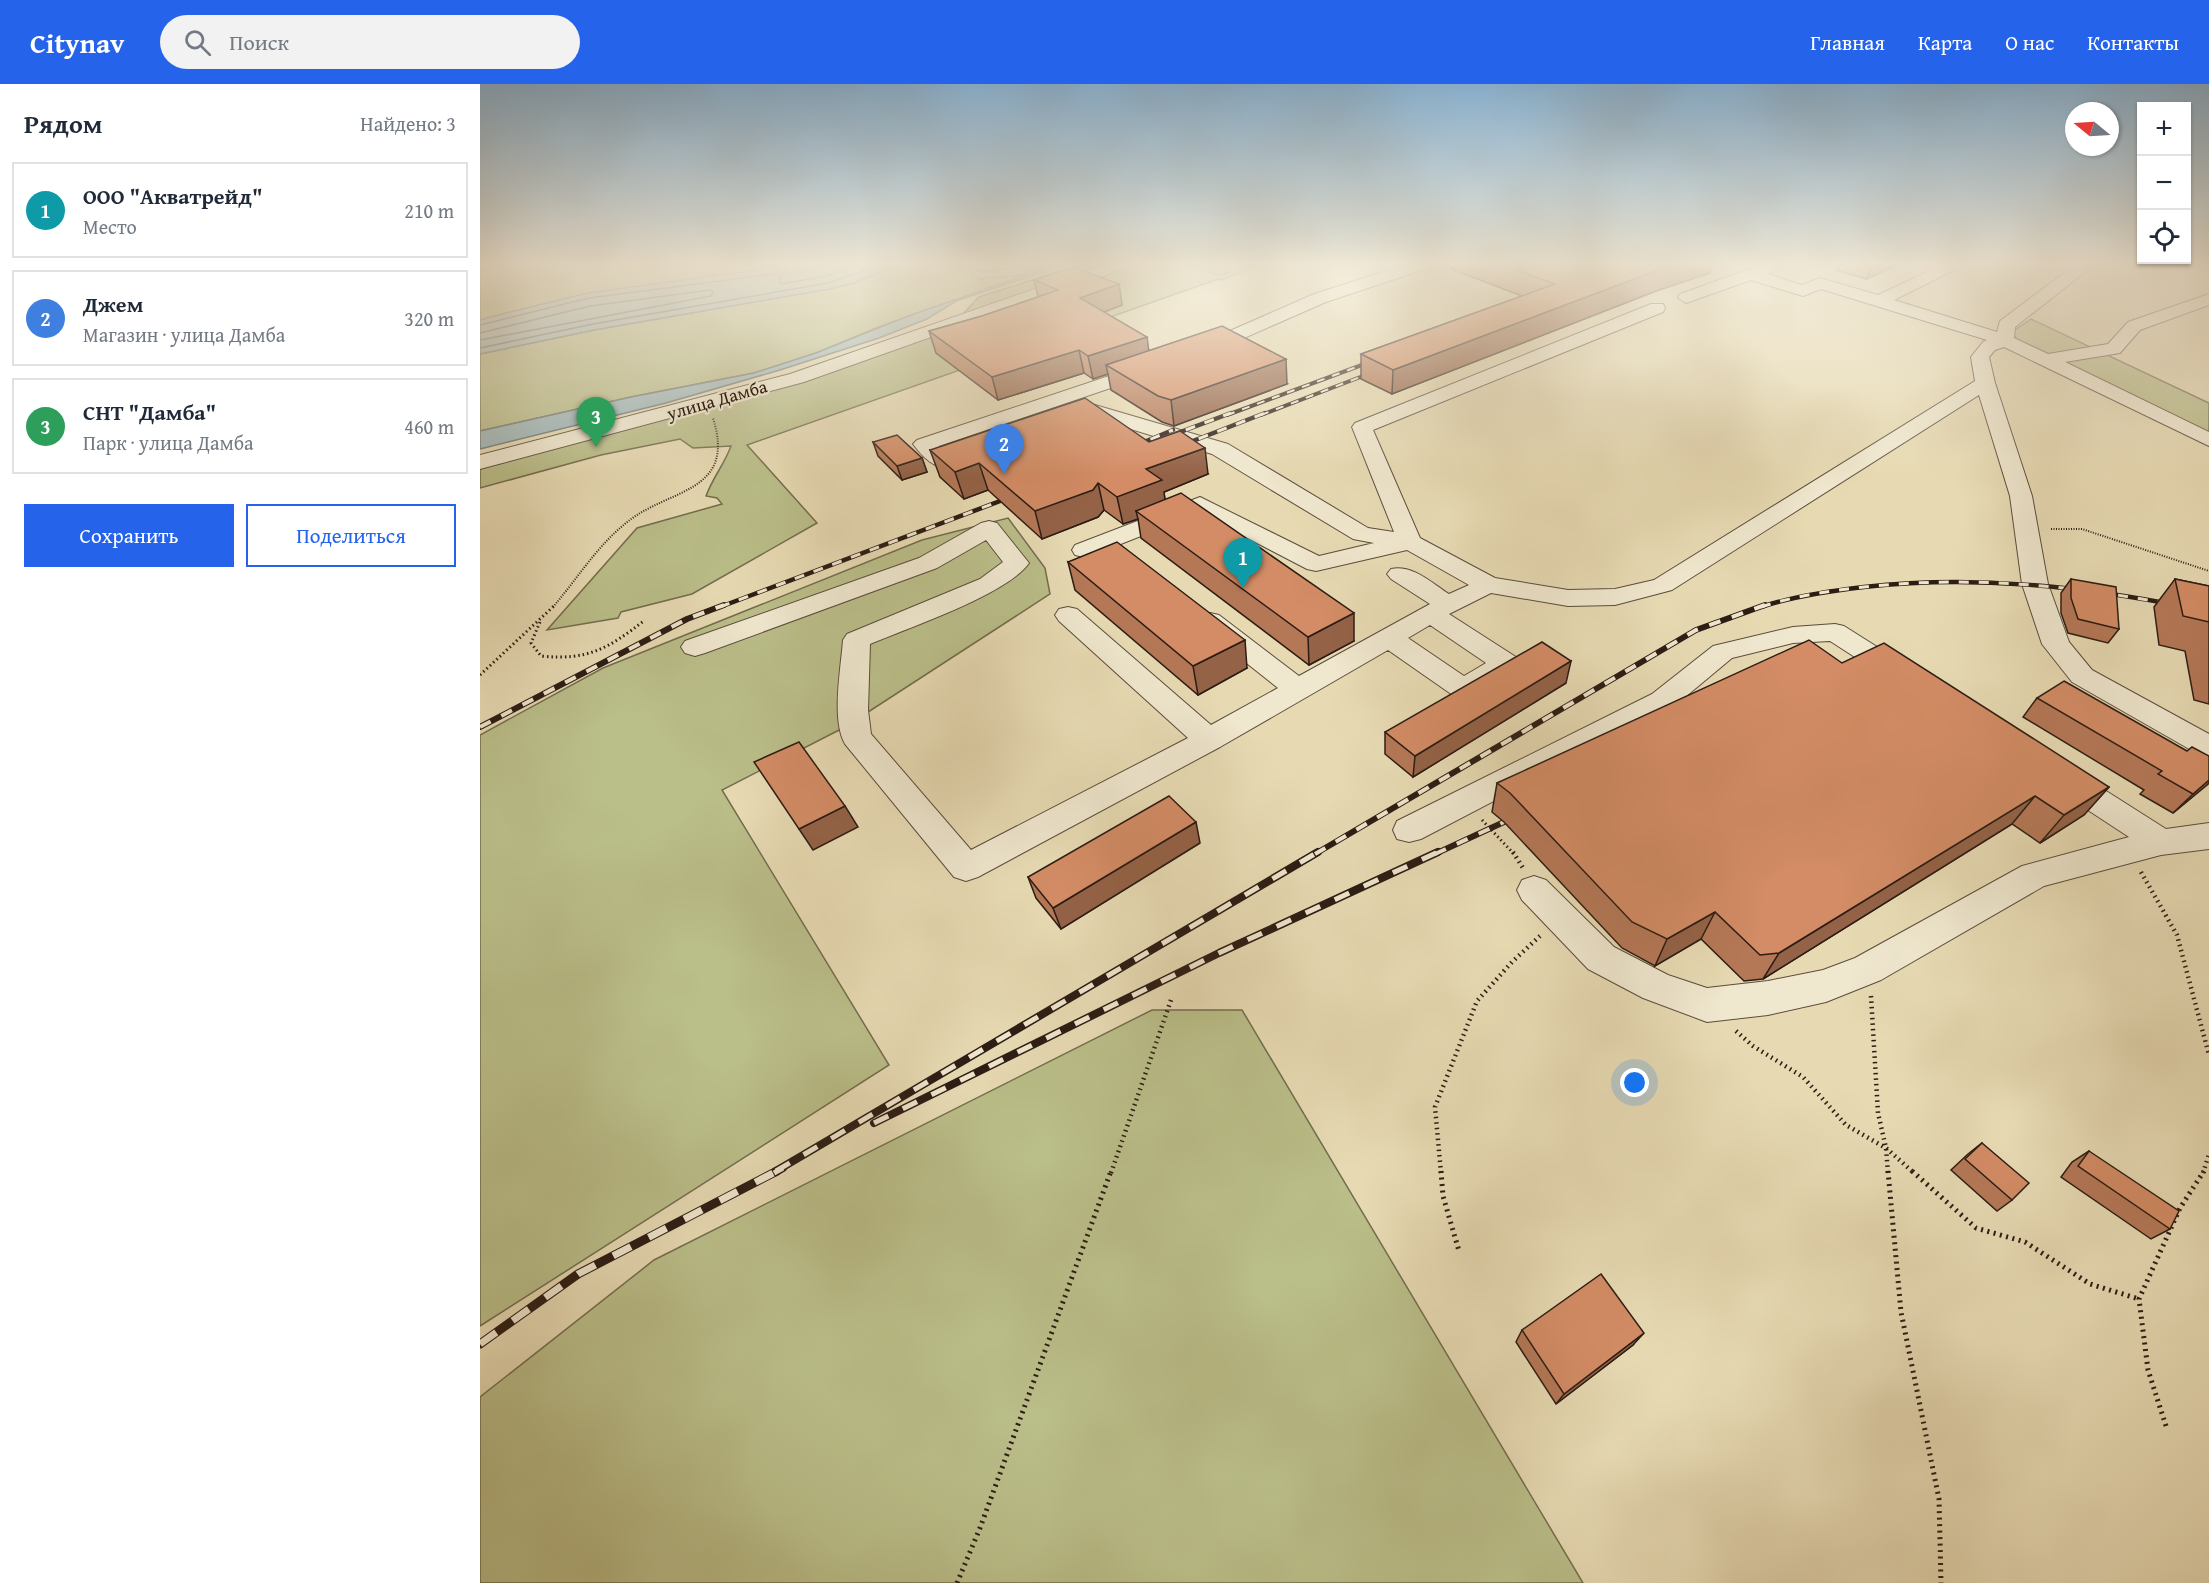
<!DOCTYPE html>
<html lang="ru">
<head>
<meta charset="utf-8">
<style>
	:root { --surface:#fff; --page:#f2f2f3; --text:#1f2937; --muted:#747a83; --line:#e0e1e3; --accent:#2563eb }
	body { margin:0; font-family:"Gentium Book Plus",serif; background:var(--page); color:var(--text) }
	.controls { position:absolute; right:18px; top:18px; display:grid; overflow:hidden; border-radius:0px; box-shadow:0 2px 4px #0004 }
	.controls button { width:54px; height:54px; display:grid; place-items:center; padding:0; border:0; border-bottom:2px solid var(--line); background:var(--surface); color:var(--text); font:30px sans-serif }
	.compass { position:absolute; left:1585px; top:18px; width:54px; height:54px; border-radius:50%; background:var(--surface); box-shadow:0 2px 4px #0004; rotate:288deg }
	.you { position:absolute; left:1155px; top:999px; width:21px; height:21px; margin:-15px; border:4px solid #fff; border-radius:50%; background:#1a73e8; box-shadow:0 0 0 9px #1a73e833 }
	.badge { display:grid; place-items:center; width:39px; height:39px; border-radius:50%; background:var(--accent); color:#fff; font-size:20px; font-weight:700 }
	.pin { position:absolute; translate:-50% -50px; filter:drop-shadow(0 2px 3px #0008) }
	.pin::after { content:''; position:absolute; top:32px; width:21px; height:18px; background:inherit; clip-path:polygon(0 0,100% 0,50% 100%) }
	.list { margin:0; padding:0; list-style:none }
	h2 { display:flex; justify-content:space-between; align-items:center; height:78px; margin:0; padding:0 24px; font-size:26px }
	h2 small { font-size:20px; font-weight:400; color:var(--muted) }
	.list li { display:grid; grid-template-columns:39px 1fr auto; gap:18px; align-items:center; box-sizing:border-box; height:96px; margin:0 12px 12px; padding:0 12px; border:2px solid var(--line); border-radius:0px }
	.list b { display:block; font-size:22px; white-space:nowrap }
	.list p { margin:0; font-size:20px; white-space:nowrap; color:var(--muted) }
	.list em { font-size:20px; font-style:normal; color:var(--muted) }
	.actions { display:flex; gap:12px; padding:18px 24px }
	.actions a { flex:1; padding:14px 0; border:2px solid var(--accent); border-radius:0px; text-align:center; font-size:21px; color:var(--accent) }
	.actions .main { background:var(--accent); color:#fff }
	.icon { flex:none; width:33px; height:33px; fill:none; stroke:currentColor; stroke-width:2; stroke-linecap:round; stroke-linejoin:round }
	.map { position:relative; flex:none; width:1729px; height:1499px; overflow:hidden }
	header { display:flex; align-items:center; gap:36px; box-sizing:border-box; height:84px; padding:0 30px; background:var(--accent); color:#fff }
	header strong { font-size:28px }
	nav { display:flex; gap:33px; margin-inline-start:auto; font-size:21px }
	.search { width:420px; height:54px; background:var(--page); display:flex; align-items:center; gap:15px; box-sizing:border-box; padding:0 21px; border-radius:33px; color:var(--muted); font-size:22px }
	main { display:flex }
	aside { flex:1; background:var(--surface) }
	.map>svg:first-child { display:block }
	.green { fill:#babe89; stroke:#736d4e; stroke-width:1.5 }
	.water { fill:#9eb7ba; stroke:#707978; stroke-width:1.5 }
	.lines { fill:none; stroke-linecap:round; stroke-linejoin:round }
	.shore { stroke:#656a67; stroke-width:1.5 }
	.minor-casing { stroke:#5b4c3c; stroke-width:2 }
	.path-far3 { stroke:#2c1c14; stroke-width:2; stroke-dasharray:1 1.5; stroke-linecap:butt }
	.path-far2 { stroke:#2c1c14; stroke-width:3; stroke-dasharray:1.5 3; stroke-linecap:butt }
	.path-far1 { stroke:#2c1c14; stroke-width:4.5; stroke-dasharray:1.5 4; stroke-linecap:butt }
	.path { stroke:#2c1c14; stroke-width:5; stroke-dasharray:2 4.5; stroke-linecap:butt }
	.minor { fill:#efe7ce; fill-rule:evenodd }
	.rail-far4-casing { stroke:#2c1c14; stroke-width:4 }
	.rail-far3-casing { stroke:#2c1c14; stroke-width:4.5 }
	.rail-far2-casing { stroke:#2c1c14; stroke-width:6 }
	.rail-far1-casing { stroke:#2c1c14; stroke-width:8 }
	.rail-casing { stroke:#2c1c14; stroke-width:9 }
	.rail-far4 { stroke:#efe7ce; stroke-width:2; stroke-dasharray:8; stroke-linecap:butt }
	.rail-far3 { stroke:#efe7ce; stroke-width:3; stroke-dasharray:10; stroke-linecap:butt }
	.rail-far2 { stroke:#efe7ce; stroke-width:4; stroke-dasharray:12; stroke-linecap:butt }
	.rail-far1 { stroke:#efe7ce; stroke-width:5; stroke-dasharray:16; stroke-linecap:butt }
	.rail { stroke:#efe7ce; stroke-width:7; stroke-dasharray:20; stroke-linecap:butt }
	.wall { fill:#b57857; stroke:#2c1c14; stroke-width:1.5 }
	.shaded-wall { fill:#946247; stroke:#2c1c14; stroke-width:1.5 }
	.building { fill:#d38c65; stroke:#2c1c14; stroke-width:1.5 }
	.labels { text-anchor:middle; stroke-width:4.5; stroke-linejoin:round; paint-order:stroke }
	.far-street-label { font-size:18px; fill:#2c1c14; stroke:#efe7ce }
</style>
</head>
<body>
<header>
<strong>Citynav</strong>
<div class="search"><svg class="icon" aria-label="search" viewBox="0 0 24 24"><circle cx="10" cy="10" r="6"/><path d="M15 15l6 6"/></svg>Поиск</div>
<nav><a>Главная</a><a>Карта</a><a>О нас</a><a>Контакты</a></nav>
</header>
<main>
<aside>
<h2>Рядом<small>Найдено: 3</small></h2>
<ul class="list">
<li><span class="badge" style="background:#0f9aa8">1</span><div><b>ООО &quot;Акватрейд&quot;</b><p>Место</p></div><em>210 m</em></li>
<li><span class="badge" style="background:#3f7fe0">2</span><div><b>Джем</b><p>Магазин · улица Дамба</p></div><em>320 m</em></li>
<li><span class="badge" style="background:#2e9e5b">3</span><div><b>СНТ &quot;Дамба&quot;</b><p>Парк · улица Дамба</p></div><em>460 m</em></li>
</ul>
<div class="actions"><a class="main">Сохранить</a><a>Поделиться</a></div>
</aside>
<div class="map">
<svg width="1729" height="1499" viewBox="0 0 1729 1499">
	<rect width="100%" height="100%" fill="#e7dab3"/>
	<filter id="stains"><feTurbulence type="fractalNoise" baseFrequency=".00333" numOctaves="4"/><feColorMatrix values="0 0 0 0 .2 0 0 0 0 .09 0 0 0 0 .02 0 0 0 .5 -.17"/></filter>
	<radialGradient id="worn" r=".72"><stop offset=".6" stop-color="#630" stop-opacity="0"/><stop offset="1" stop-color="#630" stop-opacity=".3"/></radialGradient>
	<!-- green -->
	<g class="green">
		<polygon points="26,181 314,181 254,190 0,236 0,187"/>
		<polygon points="417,181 491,181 492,192 500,195 550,190 399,243 336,269 274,289 151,313 0,347 0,270 114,246 349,205 374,199"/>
		<path d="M599,181h180l-37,15 -4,-1 -471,166 70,78 -125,71 -71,18 -3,6 -71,12 90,-102 85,-24 -5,-6 -11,-2c7,-19 18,-31 25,-50l-38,2 -13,-9 -79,16 -121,33v-23l250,-63 248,-82 -14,-7 15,-16z"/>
		<polygon points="1551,235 1729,319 1729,352 1539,259 1532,248"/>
		<polygon points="528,434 565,484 570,510 365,643 242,706 409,981 0,1242 0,651 123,584 442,456"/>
		<polygon points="672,926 762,926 1103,1499 0,1499 0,1313 174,1176"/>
	</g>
	<!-- water -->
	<g class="water">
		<polygon points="314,181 417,181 374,199 349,205 114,246 0,270 0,236 14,232 108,209"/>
		<polygon points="491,181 585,181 476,217 447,235 399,254 300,286 186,319 0,365 0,347 151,313 274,289 336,269 431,231 550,190 501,195 492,193"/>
	</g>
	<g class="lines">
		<!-- shore -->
		<g class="shore">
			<polyline points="307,181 299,197 301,200 346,192 380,181"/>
			<polyline points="496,181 497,187 501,188 541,183 554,186 566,181"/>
			<polyline points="0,241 109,214 293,190 298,187 299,181"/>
			<polyline points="0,249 110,222 230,206 233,208 231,212 0,256"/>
			<polyline points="0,264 113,240 348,199 400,181"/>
		</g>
		<!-- minor casing -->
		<g class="minor-casing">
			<g id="minor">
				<polygon points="624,181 648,181 646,184 324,298 0,385 0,371 310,290"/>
				<polygon points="925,181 950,181 948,184 846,218 723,272 711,272 708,268 711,264 834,210"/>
				<path d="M1281,181h20l-1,4 -13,5 35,11 18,-7 58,17 64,-30h22l-70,35 103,32 3,-11 75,-56h19l-79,62 -1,11 34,16 60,-10 20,-22 81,-28v11l-69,25 -20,23 -55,9 144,70v14l-205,-99 -9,3 -6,7 6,26 37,113 16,88 21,58 23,28 117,64v24l-11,-4 -126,-72 -30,-38 -20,-60 -12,-88 -31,-101 -307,195 -57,15 -47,1 -77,-13 -42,21 67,43 4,6 -4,6c-19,12 -40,33 -62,27l-66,-46 -168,97 -242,130 -12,4 -12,-4 -109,-133c-14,-24 -4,-76 -2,-104l4,-6 133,-55 23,-17 -17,-22 -49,28 -232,85 -10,3 -10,-3 -4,-6 4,-6 234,-83 62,-35 8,-2 8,2 32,40c-21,31 -121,65 -159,81l-2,66 3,24 100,116 217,-112 -129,-117 -4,-6 4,-6 9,-2 9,2 134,116 67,-37 -77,-61 -4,-6 4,-6 9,-2 9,2 80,61 131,-72 -39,-25 -4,-5 4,-5c21,-5 41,14 58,25l20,-9 -62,-35 -91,21 -9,-2 -108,-56 -106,42 -9,2 -9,-2 -3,-5 3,-5 125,-48 119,59 55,-13 -21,-4 -141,-85 -117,-36 -27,8 -7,-2 -3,-4 3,-4 34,-11 133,39 140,84 26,4 -42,-105 3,-4 296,-119h12l2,4 -2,4 -290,118 47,108 75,40 73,12 47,-1 39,-9 321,-199 -4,-24 12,-15 4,-2 -166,-51 -18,7 -52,-16 -65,23 -8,-5 2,-4zM950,541l56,38 -22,13 -56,-38z"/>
				<path d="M671,278l7,2 2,4 -2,4 -219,74 10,9 19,-6 8,1 3,5c-4,6 -10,7 -17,9 -22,9 -35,-1 -49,-20l4,-4z"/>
				<polygon points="1355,540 1364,542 1432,585 1436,591 1432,597 1422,600 1412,597 1350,557 1313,559 1252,574 1192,624 941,755 929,758 917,755 913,746 917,737 1172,610 1233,562 1313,543"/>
				<polygon points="1579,681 1590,684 1686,745 1729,739 1729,765 1681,771 1564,802 1401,896 1346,918 1288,931 1227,938 1163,914 1108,885 1042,816 1037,806 1042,796 1054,792 1066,796 1134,863 1188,891 1227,904 1288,897 1343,886 1375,874 1542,782 1649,753 1568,700 1563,692 1568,684"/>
			</g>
		</g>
		<!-- path-far3 -->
		<g class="path-far3">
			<polyline points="709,181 737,191 750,188"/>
			<polyline points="1571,445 1602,445 1729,487"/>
			<path d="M73,523c24,-28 44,-61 73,-84 42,-35 111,-29 87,-105"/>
		</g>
		<!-- path-far2 -->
		<g class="path-far2">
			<path d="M60,538l-9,21 10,13c47,5 68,-8 104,-36"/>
			<polyline points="0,591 75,521"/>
			<polyline points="1002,736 1034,770"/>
		</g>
		<!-- path-far1 -->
		<g class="path-far1">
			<polyline points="1033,768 1043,784"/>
			<polyline points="1661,788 1697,851 1729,971"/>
			<polyline points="1391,912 1398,1029 1406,1064 1408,1089"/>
			<polyline points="1256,947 1273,962 1323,993 1366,1041 1406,1064 1434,1089"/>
			<polyline points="631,1089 691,916"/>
			<polyline points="961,1089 955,1023 997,917 1032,878 1060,852"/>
			<polyline points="1723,1089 1729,1070"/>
		</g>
		<!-- path -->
		<g class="path">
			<polyline points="961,1087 963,1112 979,1167"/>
			<polyline points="1408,1087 1421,1228 1459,1415 1461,1499"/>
			<polyline points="1432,1087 1496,1144 1545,1158 1610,1200 1659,1215"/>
			<polyline points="1686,1342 1668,1286 1659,1215 1700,1124 1724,1087"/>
			<polyline points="477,1499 500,1444 631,1087"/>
		</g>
		<!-- minor -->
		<use href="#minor" class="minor"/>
		<!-- rail-far4 casing -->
		<g class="rail-far4-casing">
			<g id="rail-far4">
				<polyline points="747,331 898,275"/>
				<polyline points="781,331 896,287"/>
			</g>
		</g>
		<!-- rail-far3 casing -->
		<g class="rail-far3-casing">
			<g id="rail-far3">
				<polyline points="687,353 751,329"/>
				<polyline points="700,362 785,329"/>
				<polyline points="652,363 693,346"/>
				<polyline points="240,523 536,411"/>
				<path d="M1281,523c33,-11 68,-16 103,-20 109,-12 215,-1 322,20"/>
			</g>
		</g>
		<!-- rail-far2 casing -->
		<g class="rail-far2-casing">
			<g id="rail-far2">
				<polyline points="1698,521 1729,527"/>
				<polyline points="0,643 207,535 244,521"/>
				<polyline points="835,770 1216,546 1285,521"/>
				<polyline points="955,770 1024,738"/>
			</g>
		</g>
		<!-- rail-far1 casing -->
		<g class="rail-far1-casing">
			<g id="rail-far1">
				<polyline points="394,1039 739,869 958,768"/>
				<polyline points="296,1087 838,768"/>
				<polyline points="294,1089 303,1084"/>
			</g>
		</g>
		<!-- rail casing -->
		<g class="rail-casing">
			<polyline id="rail" points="0,1260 98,1190 297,1087"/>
		</g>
		<!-- rail-far4 -->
		<use href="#rail-far4" class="rail-far4"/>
		<!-- rail-far3 -->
		<use href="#rail-far3" class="rail-far3"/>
		<!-- rail-far2 -->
		<use href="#rail-far2" class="rail-far2"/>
		<!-- rail-far1 -->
		<use href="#rail-far1" class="rail-far1"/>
		<!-- rail -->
		<use href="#rail" class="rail"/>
	</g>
	<!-- wall -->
	<g class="wall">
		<polygon points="971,181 1232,181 1230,189 1176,207 912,310 881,295 881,270 1042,212 971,185"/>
		<polygon points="1358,181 1417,181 1386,195 1356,186"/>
		<polygon points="554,196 639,200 642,221 624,228 669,266 807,300 694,342 682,338 631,306 628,290 613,295 604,289 518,316 456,269 449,247 502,232 558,213"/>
		<polygon points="393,358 442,374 447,388 422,396 398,372"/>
		<polygon points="669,358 728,390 684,408 685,416 874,557 829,581 661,454 658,435 643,440 624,426 618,433 562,455 508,406 484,415 460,393 450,366"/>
		<polygon points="588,478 767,584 718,611 595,506"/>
		<polygon points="1591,495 1639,545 1628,559 1588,549 1581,529 1581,509"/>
		<polygon points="1695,495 1729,502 1729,620 1714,616 1705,567 1679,561 1674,523"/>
		<polygon points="1362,579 1629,703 1604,731 1560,759 1532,740 1283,895 1264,897 1221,855 1175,882 1142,864 1024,738 1012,728 1017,699"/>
		<polygon points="1086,599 933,693 905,670 905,648"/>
		<polygon points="1557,614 1707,667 1729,672 1729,699 1693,729 1660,710 1664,706 1543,633"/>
		<polygon points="720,759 581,845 556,814 548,793"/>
		<polygon points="1502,1059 1532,1116 1517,1127 1471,1086 1488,1070"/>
		<polygon points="1609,1067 1690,1145 1671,1155 1581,1093 1592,1078"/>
		<polygon points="1042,1246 1153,1261 1076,1320 1036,1258"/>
	</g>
	<!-- shaded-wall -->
	<g class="shaded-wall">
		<polygon points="1191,181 1232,181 1230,189 1176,207 912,310 913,286"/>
		<polygon points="1392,181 1417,181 1386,195"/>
		<polygon points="639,200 642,221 604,236 600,214"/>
		<polygon points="667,253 670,275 626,281 628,290 613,295 608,272"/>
		<polygon points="599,266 604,289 518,316 512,293"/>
		<polygon points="806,275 807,300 694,342 691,316"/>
		<polygon points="725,364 728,390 684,408 686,424 656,427 658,435 643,440 637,413 666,385"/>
		<polygon points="442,374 447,388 422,396 417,382"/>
		<polygon points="499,379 508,406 484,415 475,388"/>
		<polygon points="618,399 624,426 618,433 562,455 555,427"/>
		<polygon points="874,529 874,557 829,581 828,553"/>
		<polygon points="765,556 767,584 718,611 713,582"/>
		<polygon points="1091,577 1086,599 933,693 935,672"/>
		<polygon points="1729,696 1729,699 1727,701 1693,729 1713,710"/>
		<polygon points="1629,703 1604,731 1560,759 1584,731"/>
		<polygon points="1555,712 1532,740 1283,895 1299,869"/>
		<polygon points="365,722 378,743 333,766 319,745"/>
		<polygon points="716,738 720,759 581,845 573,824"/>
		<polygon points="1235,828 1221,855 1175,882 1187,855"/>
		<polygon points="1164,1249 1153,1261 1076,1320 1084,1310"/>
	</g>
	<!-- building -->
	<g class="building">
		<polygon points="1023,181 1191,181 913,286 881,270 1075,200"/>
		<polygon points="593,183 639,200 600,214 667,253 608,272 599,266 512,293 449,247 502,232 578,206 554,196"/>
		<polygon points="742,242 806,275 691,316 678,312 626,281"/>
		<polygon points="605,314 669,358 700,347 725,364 666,385 682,396 637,413 618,399 613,406 555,427 499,379 475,388 450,366"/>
		<polygon points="417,351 442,374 417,382 393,358"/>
		<polygon points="701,409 874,529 828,553 656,427"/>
		<polygon points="637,458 765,556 713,582 588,478"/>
		<polygon points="1591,495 1636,503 1639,545 1598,535 1591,514"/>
		<polygon points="1695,495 1729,502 1729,538 1703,532"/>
		<polygon points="1329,556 1362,579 1404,559 1629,703 1584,731 1555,712 1299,869 1280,871 1235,828 1187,855 1152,838 1030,709 1017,699"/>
		<polygon points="1062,558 1091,577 935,672 905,648"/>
		<polygon points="1584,597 1707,667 1712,663 1729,672 1729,696 1713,710 1678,690 1682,687 1557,614"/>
		<polygon points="319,658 365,722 319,745 274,678"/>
		<polygon points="689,712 716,738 573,824 548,793"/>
		<polygon points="1502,1059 1549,1099 1532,1116 1485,1075"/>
		<polygon points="1609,1067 1699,1127 1690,1145 1598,1082"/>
		<polygon points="1121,1190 1164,1249 1084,1310 1042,1246"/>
	</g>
	<!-- sky -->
	<linearGradient id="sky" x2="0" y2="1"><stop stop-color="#8ab5d6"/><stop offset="0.46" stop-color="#f4eedd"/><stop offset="1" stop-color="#f4eedd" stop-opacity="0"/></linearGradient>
	<rect width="1729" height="391" fill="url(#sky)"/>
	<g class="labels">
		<!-- far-street labels -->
		<g class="far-street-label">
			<text transform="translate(237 316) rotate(-16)" y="6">улица Дамба</text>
		</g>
	</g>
	<rect width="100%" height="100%" filter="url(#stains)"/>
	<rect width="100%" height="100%" fill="url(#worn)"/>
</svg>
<div class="controls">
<button>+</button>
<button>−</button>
<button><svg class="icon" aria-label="locate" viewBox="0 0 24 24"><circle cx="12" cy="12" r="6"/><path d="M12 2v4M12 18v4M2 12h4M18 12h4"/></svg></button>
</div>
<svg class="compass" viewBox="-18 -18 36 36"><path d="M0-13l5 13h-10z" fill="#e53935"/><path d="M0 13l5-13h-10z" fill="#747a83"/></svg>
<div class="you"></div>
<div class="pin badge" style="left:763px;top:504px;background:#0f9aa8">1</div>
<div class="pin badge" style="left:524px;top:390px;background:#3f7fe0">2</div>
<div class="pin badge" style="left:116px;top:363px;background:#2e9e5b">3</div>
</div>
</main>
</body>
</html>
